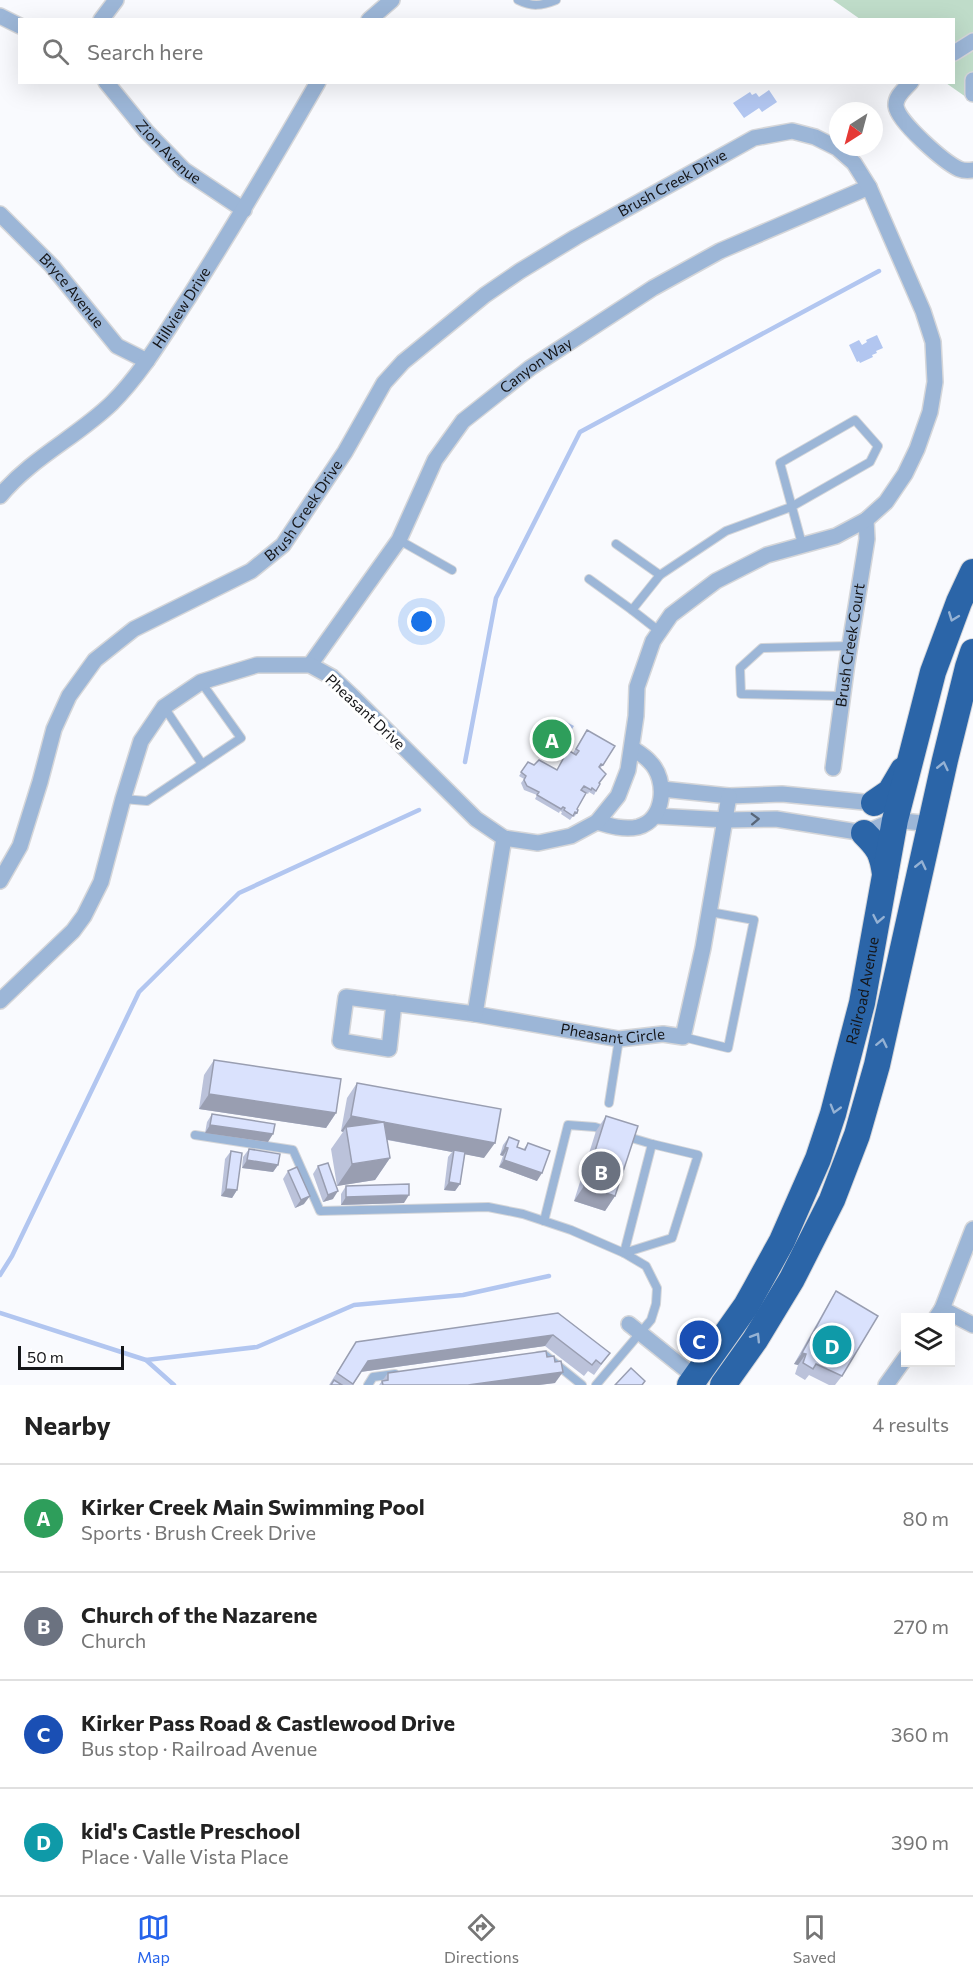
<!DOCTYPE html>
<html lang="en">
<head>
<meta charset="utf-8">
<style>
	:root { --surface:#fff; --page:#f2f2f2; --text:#222; --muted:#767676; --line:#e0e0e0; --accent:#2563eb }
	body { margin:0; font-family:Commissioner,sans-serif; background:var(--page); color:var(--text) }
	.controls { position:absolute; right:18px; bottom:18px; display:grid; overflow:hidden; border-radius:0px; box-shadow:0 6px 24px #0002 }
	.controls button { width:54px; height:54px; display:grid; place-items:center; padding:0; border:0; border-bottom:2px solid var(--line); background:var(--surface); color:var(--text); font:30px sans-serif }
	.compass { position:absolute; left:829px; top:102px; width:54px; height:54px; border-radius:50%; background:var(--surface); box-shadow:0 6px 24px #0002; rotate:216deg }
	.scale { position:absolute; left:18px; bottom:15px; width:106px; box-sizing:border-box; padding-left:6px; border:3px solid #151619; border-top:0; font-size:16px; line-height:21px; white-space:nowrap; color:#151619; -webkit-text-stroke:4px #fff; paint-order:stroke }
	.you { position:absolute; left:422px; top:622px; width:21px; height:21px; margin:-15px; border:4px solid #fff; border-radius:50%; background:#1a73e8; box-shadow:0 0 0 9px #1a73e833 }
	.badge { display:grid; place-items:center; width:39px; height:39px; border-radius:50%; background:var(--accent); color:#fff; font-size:20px; font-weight:700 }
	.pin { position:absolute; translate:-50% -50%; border:3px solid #fff; box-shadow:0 2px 6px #0006 }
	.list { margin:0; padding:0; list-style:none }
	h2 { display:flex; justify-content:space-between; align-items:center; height:78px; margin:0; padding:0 24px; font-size:26px }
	h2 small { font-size:20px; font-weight:400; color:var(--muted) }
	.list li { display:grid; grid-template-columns:39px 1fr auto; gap:18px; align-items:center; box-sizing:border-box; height:108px; padding:0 24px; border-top:2px solid var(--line) }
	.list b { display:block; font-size:22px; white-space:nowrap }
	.list p { margin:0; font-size:20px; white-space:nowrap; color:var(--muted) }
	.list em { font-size:20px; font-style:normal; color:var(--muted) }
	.icon { flex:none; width:33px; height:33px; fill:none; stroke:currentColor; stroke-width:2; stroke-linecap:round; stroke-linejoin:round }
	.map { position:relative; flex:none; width:973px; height:1385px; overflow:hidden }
	.search { position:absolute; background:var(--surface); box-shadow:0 6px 24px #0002; left:18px; right:18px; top:18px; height:66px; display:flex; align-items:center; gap:15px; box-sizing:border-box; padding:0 21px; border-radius:0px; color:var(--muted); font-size:22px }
	.sheet { height:510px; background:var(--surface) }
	nav { display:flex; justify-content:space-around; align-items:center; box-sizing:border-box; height:84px; border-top:2px solid var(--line); background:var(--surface); font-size:16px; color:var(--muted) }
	nav a { display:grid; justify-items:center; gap:3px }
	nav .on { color:var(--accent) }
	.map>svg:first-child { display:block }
	.green { fill:#bfdcc9 }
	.water { fill:#b2c6f0 }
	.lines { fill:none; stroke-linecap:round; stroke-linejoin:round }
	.stream { stroke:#b2c6f0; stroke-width:4.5 }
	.lane-casing { stroke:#d5d6d9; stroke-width:10 }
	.street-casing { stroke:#d5d6d9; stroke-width:18 }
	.highway-casing { stroke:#d5d6d9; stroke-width:28 }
	.lane { stroke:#9cb6d7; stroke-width:8 }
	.street { stroke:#9cb6d7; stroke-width:15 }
	.highway { stroke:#2b65a8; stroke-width:26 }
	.wall { fill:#bbc2da }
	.shaded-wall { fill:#999eb1 }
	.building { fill:#dae2fd; stroke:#999eb1; stroke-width:1.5 }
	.oneway { stroke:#95b2d4 }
	.oneway2 { stroke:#586678 }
	.labels { text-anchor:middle; stroke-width:6; stroke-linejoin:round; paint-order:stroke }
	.street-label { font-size:15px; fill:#151619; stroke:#fff }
</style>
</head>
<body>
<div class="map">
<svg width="973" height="1385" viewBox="0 0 973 1385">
	<rect width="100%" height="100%" fill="#f9fafe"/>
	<!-- green -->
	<polygon class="green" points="833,0 973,0 973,102 946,83 954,82 954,20 860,19"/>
	<!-- water -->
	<g class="water">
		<polygon points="769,90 777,102 762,112 759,108 744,118 733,103 750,92 752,95 756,93 759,97"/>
		<polygon points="877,335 883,348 876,351 877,353 872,355 873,357 860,363 859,361 857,362 849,345 859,340 862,345 867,342 866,340"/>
		<polygon points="563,720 574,726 567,737 565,737 561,742 557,741 552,749 556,752 553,758 539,751 542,746 537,743 546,726 551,729 554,724 559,726"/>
	</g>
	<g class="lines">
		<!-- stream -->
		<g class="stream">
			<polyline points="465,762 496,598 580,432 879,271"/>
			<polyline points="0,1275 12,1256 139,992 239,893 419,810"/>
			<polyline points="0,1313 146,1360 174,1385"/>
			<polyline points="146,1360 257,1347 354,1305 463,1295 549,1276"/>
		</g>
		<!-- lane casing -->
		<g class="lane-casing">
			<g id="lane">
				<path d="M518,0c14,7 23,6 38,0"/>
				<polyline points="399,540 452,570"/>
				<polyline points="616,544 660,575"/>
				<polyline points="589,579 632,610"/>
				<polyline points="659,631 632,610 660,575 726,531 791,507 870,462 878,446 855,420 780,463 802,544"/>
				<polyline points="842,696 741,694 740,668 762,648 850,646"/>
				<polyline points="164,707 202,764"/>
				<polyline points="123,799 147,801 241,738 201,682"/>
				<polyline points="683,1037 728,1048 754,920 710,912"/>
				<polyline points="609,1103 619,1039"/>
				<polyline points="195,1135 293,1150 320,1211 488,1207 523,1214 571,1230 624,1253 646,1266 657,1288 656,1304 651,1320 596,1385"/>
				<polyline points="625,1136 652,1144"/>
				<polygon points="652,1144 698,1155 672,1238 624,1253"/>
				<polyline points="544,1221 568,1125 595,1127 607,1131"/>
				<polyline points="538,1356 545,1355 582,1385"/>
				<polyline points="368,1385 373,1377 395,1374"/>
			</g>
		</g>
		<!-- street casing -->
		<g class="street-casing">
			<g id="street">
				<polyline points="0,16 20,26"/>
				<polyline points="101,20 116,0"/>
				<polyline points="369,20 392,0"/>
				<polyline points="954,53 973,41"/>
				<polyline points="973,80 973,94"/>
				<path id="s1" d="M106,82l40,49 38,39 60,40"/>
				<path d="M911,82c-6,7 -16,14 -15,24 2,16 48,56 63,63 5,2 9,2 14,1"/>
				<path id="s2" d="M0,214l52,52 65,80 30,15"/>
				<path id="s3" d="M0,496c31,-38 77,-59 112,-93 31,-31 53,-70 77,-106 45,-71 87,-142 129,-215"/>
				<path id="s4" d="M310,665l89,-125 36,-80 28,-39 67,-53 123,-80 67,-37 149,-64"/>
				<path id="s5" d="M833,768l14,-105 20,-124 -1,-19"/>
				<polyline points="662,789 729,796 782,794 874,803 879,807"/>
				<polyline points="655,816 727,820 776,819 864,833 895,820 930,824"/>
				<path d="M597,822c13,4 27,8 41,5 27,-7 30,-47 12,-65 -5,-6 -12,-10 -18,-14"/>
				<path id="s6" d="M0,881l20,-35 20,-64 14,-53 15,-33 26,-36 39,-31 117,-58 32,-26 62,-93 39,-69 19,-21 82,-67 35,-24 56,-34 178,-99 38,-7 23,6 22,11 17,15 15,24 54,124 10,31 2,40 -5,30 -13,37 -12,25 -19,28 -20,18 -30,16 -69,19 -51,26 -45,34 -18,26 -16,46 -1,29 -8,54 -10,26 -21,26 -26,14 -33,7 -34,-5 -28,-19 -125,-124 -19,-18 -22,-12h-53l-56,17 -37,25 -23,34 -18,58 -22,83 -17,34 -11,15 -73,70"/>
				<path id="s7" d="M394,1003l-5,46 -49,-8 6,-44 129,17 144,25 44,-5 20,3 20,-89 26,-152"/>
				<polyline points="475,1014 504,838"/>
				<polyline points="942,1309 973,1325"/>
				<polyline points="936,1318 942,1309 973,1229"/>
				<polyline points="629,1324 700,1381"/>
				<polyline points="886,1385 906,1357"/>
			</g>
		</g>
		<!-- highway casing -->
		<g class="highway-casing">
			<g id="highway">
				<polyline points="874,803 890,792 903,770"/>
				<path d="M864,833c15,15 18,20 21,41"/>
				<path id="s8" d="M690,1385l56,-79 9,-16 27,-49 36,-82 15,-45 29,-111 33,-183 38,-148 26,-70 14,-30"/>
				<polyline points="723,1385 755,1340 792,1279 832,1200 857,1135 877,1065 945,760 968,667 973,652"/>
			</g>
		</g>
		<!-- lane -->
		<use href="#lane" class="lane"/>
		<!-- street -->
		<use href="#street" class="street"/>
		<!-- highway -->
		<use href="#highway" class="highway"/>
	</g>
	<!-- wall -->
	<g class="wall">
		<polygon points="585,733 615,746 600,769 599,783 596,791 594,795 589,792 588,794 581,790 577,809 577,813 574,817 573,816 570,820 561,814 562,812 560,811 559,813 535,799 537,795 524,790 521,783 524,779 519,776 528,762 534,765 557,770 573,753"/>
		<polygon points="214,1060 336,1113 326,1128 199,1109 204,1075"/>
		<polygon points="357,1083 484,1158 465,1154 460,1184 455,1191 444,1190 448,1157 452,1152 387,1140 390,1158 375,1180 337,1186 331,1149 343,1132 341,1131 347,1098"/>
		<polygon points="212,1114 268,1142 205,1133 207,1122"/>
		<polygon points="606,1116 615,1196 605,1211 574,1201 596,1131"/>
		<polygon points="509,1137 517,1147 523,1150 528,1143 537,1181 499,1167 503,1156 500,1155 503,1145"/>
		<polygon points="249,1149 278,1165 273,1172 242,1168 243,1157"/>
		<polygon points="231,1151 237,1190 232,1198 221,1196 225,1159"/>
		<polygon points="318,1166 333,1199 323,1202 313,1174"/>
		<polygon points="288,1171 304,1204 295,1208 283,1179"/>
		<polygon points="346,1186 404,1203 341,1205 341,1194"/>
		<polygon points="836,1291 842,1376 835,1385 829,1385 809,1375 805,1380 795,1374 798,1365 794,1364 829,1302"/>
		<polygon points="558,1313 610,1353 594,1375 588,1371 584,1376 545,1346 361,1372 353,1385 329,1385 356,1342"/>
		<polygon points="547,1357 555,1383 539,1385 379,1385 388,1373"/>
	</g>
	<!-- shaded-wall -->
	<g class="shaded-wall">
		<polygon points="209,1094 336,1113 326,1128 199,1109"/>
		<polygon points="351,1116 495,1143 484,1158 453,1152 454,1150 452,1152 347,1132 346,1127 343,1132 341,1131"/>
		<polygon points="210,1125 273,1134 268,1142 205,1133"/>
		<polygon points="505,1147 508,1148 503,1156 500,1155"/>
		<polygon points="390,1158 375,1180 337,1186 352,1164"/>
		<polygon points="247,1160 278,1165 273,1172 242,1168"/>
		<polygon points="504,1160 542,1173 537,1181 499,1167"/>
		<polygon points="449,1182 460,1184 455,1191 444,1190"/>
		<polygon points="584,1186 615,1196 605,1211 574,1201"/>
		<polygon points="226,1189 237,1190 232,1198 221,1196"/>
		<polygon points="338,1191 333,1199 323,1202 328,1195"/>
		<polygon points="409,1195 404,1203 341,1205 346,1197"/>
		<polygon points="310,1196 304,1204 295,1208 301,1200"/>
		<polygon points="553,1335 545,1346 360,1372 368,1361"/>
		<polygon points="802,1353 806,1354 798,1365 794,1364"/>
		<polygon points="563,1372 555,1383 539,1385 468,1385"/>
	</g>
	<!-- building -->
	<g class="building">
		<polygon points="587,730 615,746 603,765 601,764 599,767 606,774 599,783 600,784 596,791 592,788 591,790 584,786 581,790 586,793 577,809 578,810 577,813 575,812 573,816 564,810 565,808 563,807 561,809 537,795 539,792 527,786 524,780 526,776 521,772 528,762 534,765 539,760 557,770 568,750 576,755 579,751 576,749"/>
		<polygon points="214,1060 341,1079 336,1113 209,1094"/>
		<polygon points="357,1083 501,1109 495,1143 351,1116"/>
		<polygon points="212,1114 275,1124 273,1134 210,1125"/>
		<polygon points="606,1116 638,1126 615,1196 584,1186"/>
		<polygon points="384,1122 390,1158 352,1164 346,1127"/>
		<polygon points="509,1137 519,1141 517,1147 525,1150 528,1143 550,1151 542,1173 504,1160 508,1148 505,1147"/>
		<polygon points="249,1149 280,1154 278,1165 247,1160"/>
		<polygon points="454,1150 465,1152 460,1184 449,1182"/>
		<polygon points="231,1151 242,1153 237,1190 226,1189"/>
		<polygon points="328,1163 338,1191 328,1195 318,1166"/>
		<polygon points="297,1167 310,1196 301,1200 288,1171"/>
		<polygon points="409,1184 409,1195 346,1197 346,1186"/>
		<polygon points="836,1291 878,1316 842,1376 816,1364 813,1369 803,1363 806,1354 802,1353"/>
		<polygon points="558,1313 610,1353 601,1364 596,1360 592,1365 553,1335 368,1361 353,1384 337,1373 356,1342"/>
		<polygon points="546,1351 547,1357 554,1356 555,1362 561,1361 563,1372 468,1385 383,1385 382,1381 388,1380 388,1373"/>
		<polygon points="631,1368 645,1381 642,1385 615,1385"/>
		<polygon points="334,1380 342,1385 331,1385"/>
	</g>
	<!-- one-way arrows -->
	<defs><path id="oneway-chevron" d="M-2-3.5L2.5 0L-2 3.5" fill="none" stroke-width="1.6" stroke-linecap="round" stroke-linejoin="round" transform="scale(1.5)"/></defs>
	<g class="oneway">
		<use href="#oneway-chevron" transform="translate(953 617) rotate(111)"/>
		<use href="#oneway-chevron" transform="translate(943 766) rotate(-77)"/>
		<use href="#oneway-chevron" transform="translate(921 865) rotate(-77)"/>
		<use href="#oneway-chevron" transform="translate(878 919) rotate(101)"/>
		<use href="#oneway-chevron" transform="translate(882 1043) rotate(-78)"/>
		<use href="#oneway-chevron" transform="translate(835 1109) rotate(106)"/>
		<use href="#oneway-chevron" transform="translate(756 1337) rotate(-58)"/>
	</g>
	<use class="oneway2" href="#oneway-chevron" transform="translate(755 819) rotate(-2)"/>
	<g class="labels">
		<!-- street labels -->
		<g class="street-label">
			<text dy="5" stroke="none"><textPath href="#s1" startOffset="94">Zion Avenue</textPath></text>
			<text dy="5" stroke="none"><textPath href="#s6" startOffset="1008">Brush Creek Drive</textPath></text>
			<text dy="5" stroke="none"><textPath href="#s2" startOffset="105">Bryce Avenue</textPath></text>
			<text dy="5" stroke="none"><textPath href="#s3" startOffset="264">Hillview Drive</textPath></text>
			<text dy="5" stroke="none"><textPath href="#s4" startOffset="381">Canyon Way</textPath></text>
			<text dy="5" stroke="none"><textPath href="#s6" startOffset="504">Brush Creek Drive</textPath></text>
			<text dy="5" stroke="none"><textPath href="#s5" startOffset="124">Brush Creek Court</textPath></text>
			<text transform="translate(365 712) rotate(43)" y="5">Pheasant Drive</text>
			<text dy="5" stroke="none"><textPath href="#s8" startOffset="435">Railroad Avenue</textPath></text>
			<text dy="5" stroke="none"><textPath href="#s7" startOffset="410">Pheasant Circle</textPath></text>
		</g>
	</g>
</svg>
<div class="controls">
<button><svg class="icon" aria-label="layers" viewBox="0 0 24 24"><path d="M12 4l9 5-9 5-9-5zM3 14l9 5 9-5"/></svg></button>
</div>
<svg class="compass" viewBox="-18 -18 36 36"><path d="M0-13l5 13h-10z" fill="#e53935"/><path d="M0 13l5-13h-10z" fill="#767676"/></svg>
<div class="scale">50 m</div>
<div class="you"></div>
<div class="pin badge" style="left:552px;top:739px;background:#2e9e5b">A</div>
<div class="pin badge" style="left:601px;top:1171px;background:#6b7280">B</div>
<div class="pin badge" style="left:699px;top:1340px;background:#1a4fb4">C</div>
<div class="pin badge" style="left:832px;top:1345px;background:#0f9aa8">D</div>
<div class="search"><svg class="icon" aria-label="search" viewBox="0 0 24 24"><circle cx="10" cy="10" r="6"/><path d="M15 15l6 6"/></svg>Search here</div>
</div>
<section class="sheet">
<h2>Nearby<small>4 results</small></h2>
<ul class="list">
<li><span class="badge" style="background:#2e9e5b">A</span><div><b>Kirker Creek Main Swimming Pool</b><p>Sports · Brush Creek Drive</p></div><em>80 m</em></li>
<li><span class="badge" style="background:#6b7280">B</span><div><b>Church of the Nazarene</b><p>Church</p></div><em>270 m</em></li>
<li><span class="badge" style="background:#1a4fb4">C</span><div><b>Kirker Pass Road &amp; Castlewood Drive</b><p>Bus stop · Railroad Avenue</p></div><em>360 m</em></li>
<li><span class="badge" style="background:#0f9aa8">D</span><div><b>kid's Castle Preschool</b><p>Place · Valle Vista Place</p></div><em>390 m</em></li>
</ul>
</section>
<nav>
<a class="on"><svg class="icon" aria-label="map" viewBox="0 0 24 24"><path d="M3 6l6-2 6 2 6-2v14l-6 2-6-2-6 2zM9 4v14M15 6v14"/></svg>Map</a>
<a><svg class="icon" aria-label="directions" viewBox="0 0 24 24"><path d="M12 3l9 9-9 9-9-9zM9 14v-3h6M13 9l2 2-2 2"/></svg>Directions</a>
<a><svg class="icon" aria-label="saved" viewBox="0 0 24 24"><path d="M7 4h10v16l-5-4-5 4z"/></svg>Saved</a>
</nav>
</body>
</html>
